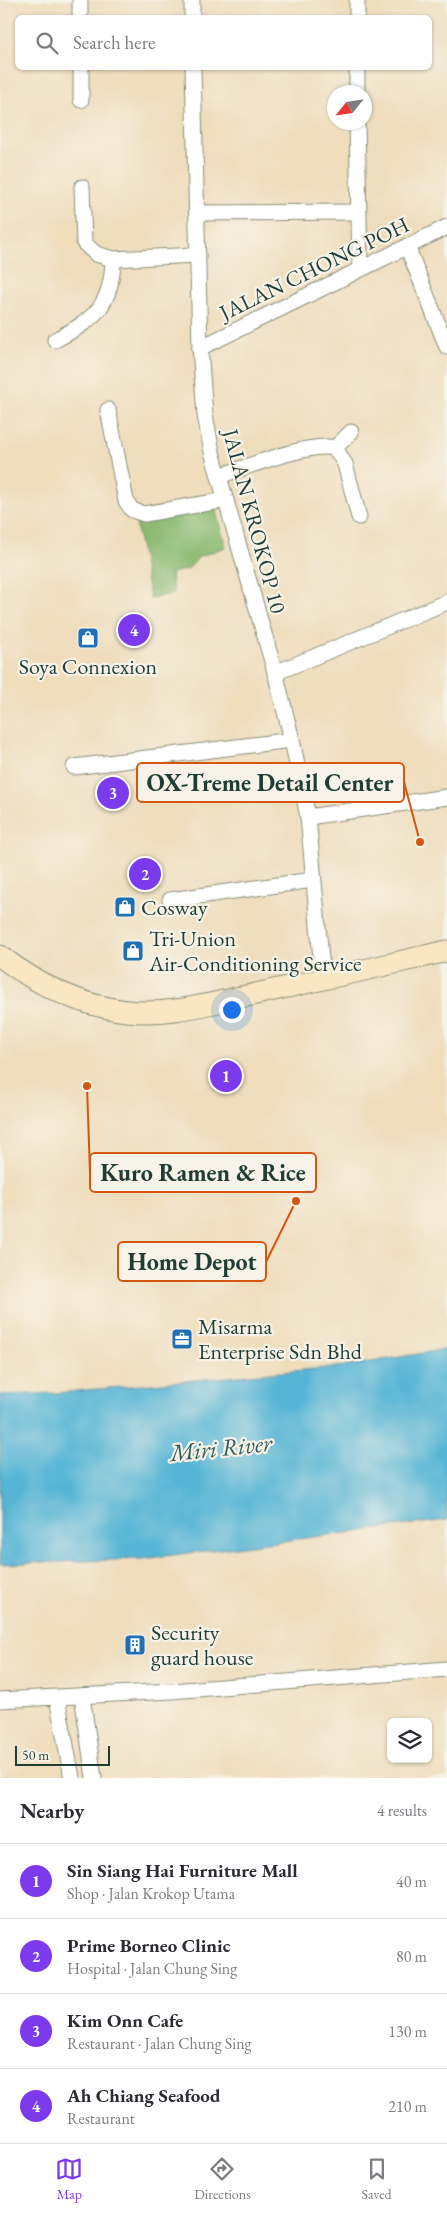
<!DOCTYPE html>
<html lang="en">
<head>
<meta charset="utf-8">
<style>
	:root { --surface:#fff; --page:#f7f7f7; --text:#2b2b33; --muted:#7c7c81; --line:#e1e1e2; --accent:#7c3aed }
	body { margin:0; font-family:"EB Garamond",serif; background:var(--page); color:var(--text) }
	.controls { position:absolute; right:15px; bottom:15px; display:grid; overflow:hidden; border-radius:8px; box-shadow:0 1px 4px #0004 }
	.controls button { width:45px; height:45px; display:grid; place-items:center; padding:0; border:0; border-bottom:1px solid var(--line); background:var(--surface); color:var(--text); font:25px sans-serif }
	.compass { position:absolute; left:327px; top:85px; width:45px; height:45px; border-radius:50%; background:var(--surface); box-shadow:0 1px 4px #0004; rotate:240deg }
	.scale { position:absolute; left:15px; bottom:12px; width:95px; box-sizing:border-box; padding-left:5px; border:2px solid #1f3d34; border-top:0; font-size:14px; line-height:18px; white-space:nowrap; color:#1f3d34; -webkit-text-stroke:4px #f7f3e8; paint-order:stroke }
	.you { position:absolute; left:231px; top:1009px; width:18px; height:18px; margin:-12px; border:4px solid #fff; border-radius:50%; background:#1a73e8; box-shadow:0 0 0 8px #1a73e833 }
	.badge { display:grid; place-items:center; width:32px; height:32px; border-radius:50%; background:var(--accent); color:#fff; font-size:16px; font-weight:700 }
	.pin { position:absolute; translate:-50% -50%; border:2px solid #fff; box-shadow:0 1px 5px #0006 }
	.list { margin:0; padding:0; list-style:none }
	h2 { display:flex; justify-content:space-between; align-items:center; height:65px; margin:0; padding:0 20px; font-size:21px }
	h2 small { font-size:16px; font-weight:400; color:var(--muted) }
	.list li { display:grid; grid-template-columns:32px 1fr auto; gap:15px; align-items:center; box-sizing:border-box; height:75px; padding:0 20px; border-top:1px solid var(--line) }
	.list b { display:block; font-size:19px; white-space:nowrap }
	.list p { margin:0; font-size:16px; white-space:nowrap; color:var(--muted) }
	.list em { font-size:16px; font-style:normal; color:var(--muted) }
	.icon { flex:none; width:28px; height:28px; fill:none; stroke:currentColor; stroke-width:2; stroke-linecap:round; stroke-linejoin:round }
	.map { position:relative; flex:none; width:447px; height:1778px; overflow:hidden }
	.search { position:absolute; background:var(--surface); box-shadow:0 1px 4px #0004; left:15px; right:15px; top:15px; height:55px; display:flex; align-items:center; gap:12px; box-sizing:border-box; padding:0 18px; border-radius:8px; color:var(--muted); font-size:19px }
	.sheet { height:365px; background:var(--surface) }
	nav { display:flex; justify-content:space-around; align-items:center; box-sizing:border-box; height:70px; border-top:1px solid var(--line); background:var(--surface); font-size:14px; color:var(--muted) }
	nav a { display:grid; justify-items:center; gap:2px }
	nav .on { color:var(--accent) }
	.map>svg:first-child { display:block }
	.forest { fill:#8cba72; stroke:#567c53 }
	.water { fill:#57b5d5; stroke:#3b7984 }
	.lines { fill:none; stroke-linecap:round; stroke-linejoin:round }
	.street-casing { stroke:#878d78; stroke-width:17 }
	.secondary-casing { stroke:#878d78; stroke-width:23 }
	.street { stroke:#fff; stroke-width:15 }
	.secondary { stroke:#f9e7c3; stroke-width:21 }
	.labels { text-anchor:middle; stroke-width:4.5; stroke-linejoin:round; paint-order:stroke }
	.street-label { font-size:22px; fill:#1f3d34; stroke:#f7f3e8 }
	.poi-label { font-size:22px; fill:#1f3d34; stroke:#f7f3e8; text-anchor:start }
	.water-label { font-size:24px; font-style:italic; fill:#2d5b5c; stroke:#f7f3e8 }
	.leader { fill:none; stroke:#d45610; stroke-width:2 }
	.callout-dot { fill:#d45610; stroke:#f7f3e8; stroke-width:2 }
	.callout { fill:#f7f3e8; stroke:#d45610; stroke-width:2 }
	.callout-label { font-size:24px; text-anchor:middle; font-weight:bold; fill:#1f3d34 }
</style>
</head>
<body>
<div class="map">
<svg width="447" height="1778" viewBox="0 0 447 1778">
	<rect width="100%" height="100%" fill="#f7f3e8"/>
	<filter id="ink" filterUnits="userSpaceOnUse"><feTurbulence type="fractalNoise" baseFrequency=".02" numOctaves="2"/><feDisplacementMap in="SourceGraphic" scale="10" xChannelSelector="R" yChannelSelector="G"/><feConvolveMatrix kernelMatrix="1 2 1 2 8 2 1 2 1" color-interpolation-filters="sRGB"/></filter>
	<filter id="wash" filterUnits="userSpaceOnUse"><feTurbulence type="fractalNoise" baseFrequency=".0096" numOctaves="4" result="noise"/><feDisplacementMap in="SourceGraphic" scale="20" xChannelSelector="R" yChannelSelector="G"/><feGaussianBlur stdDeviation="1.12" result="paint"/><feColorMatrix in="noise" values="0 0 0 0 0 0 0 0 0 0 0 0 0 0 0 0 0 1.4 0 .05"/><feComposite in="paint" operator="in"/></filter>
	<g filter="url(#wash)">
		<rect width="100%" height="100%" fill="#efddbc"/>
		<!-- forest -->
		<polygon class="forest" points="215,508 226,547 200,556 188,569 171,573 173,594 150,598 136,524"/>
		<!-- water -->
		<polygon class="water" points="447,1349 447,1520 142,1559 0,1564 0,1395 55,1393 346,1366"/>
	</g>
	<g filter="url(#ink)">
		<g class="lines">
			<!-- street casing -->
			<g class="street-casing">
				<g id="street">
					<polyline points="80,0 80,18"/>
					<polyline points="192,0 192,18"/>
					<polyline points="357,0 357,18"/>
					<polyline points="193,68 200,348 205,415 212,452 275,672 292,740 308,817 323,980"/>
					<polyline points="357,68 357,92"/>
					<polyline points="81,100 81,68"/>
					<polyline points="357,122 360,268"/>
					<polyline points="82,187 84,243 96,254 113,259"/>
					<polyline points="198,213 358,212"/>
					<polyline points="407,246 447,347"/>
					<path d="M55,340c40,-21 57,-34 58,-81l85,-4"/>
					<polyline points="200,348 447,227"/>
					<polyline points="108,410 126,501 132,510 144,514 226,500"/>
					<polyline points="335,448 351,432"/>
					<path d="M219,476c28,-9 90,-34 116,-28l10,16 14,53"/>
					<polyline points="275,673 447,602"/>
					<polyline points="74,767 292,740"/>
					<polyline points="308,817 447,797"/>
					<polyline points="170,900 313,880"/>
					<polyline points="82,1696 94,1778"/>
					<polyline points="57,1698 72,1778"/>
					<polyline points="0,1700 172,1691 447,1669"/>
				</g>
			</g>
			<!-- secondary casing -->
			<g class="secondary-casing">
				<path id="secondary" d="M0,956c37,28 80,50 127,55 42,5 83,-8 124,-16 65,-14 131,-29 196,-44"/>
			</g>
			<!-- street -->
			<use href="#street" class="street"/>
			<!-- secondary -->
			<use href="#secondary" class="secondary"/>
		</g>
	</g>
	<!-- icons -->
	<defs>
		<g id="shop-square" transform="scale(1.125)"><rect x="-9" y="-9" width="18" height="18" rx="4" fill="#1f6fb2" stroke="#f7f3e8"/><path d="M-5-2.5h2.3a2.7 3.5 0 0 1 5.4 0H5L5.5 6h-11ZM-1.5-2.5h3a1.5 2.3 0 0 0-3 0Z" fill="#fff"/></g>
		<g id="office-square" transform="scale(1.125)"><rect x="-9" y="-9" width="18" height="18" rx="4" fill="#1f6fb2" stroke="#f7f3e8"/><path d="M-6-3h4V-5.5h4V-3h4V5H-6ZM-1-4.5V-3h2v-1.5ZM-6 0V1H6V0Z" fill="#fff"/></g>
		<g id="building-square" transform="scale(1.125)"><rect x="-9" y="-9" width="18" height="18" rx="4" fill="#1f6fb2" stroke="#f7f3e8"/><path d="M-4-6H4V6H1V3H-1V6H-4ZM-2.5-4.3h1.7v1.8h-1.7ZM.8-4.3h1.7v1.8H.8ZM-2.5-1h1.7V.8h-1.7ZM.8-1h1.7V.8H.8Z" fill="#fff"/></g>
	</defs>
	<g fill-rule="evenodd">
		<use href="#shop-square" x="88" y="638"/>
		<use href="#shop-square" x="125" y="907"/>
		<use href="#shop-square" x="133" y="951"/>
		<use href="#office-square" x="182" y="1339"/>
		<use href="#building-square" x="135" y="1645"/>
	</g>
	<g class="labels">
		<!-- street labels -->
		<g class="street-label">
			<text transform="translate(314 268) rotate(-26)" y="8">JALAN CHONG POH</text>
			<text transform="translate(255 521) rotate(75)" y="8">JALAN KROKOP 10</text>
		</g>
		<!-- poi labels -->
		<g class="poi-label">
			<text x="88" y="674" text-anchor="middle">Soya Connexion</text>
			<text x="141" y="915">Cosway</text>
			<text x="149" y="946">Tri-Union<tspan x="149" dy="25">Air-Conditioning Service</tspan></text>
			<text x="198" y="1334">Misarma<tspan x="198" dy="25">Enterprise Sdn Bhd</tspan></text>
			<text x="151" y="1640">Security<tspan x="151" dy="25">guard house</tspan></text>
		</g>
		<!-- water labels -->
		<g class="water-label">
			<text transform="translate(221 1448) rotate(-6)" y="8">Miri River</text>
		</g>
	</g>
	<!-- callouts -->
	<path class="leader" d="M420 842L404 782M87 1086L90 1173M296 1201L266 1262"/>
	<g class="callout-dot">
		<circle cx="420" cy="842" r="5"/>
		<circle cx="87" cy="1086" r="5"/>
		<circle cx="296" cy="1201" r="5"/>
	</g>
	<g class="callout">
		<rect x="137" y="763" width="267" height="39" rx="5"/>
		<rect x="90" y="1153" width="226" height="39" rx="5"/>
		<rect x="118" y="1242" width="148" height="39" rx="5"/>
	</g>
	<g class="callout-label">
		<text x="270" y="791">OX-Treme Detail Center</text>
		<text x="203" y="1181">Kuro Ramen &amp; Rice</text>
		<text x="192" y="1270">Home Depot</text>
	</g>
</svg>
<div class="controls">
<button><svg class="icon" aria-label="layers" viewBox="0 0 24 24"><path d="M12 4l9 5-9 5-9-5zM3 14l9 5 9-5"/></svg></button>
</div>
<svg class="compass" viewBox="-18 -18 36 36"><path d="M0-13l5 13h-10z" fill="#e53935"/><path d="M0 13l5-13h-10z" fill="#7c7c81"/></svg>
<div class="scale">50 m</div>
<div class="you"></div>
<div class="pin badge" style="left:226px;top:1076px">1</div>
<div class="pin badge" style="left:145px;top:874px">2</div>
<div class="pin badge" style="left:113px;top:793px">3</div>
<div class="pin badge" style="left:134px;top:630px">4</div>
<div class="search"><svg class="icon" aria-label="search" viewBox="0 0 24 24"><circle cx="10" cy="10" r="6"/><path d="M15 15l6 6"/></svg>Search here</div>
</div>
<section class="sheet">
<h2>Nearby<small>4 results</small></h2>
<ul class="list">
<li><span class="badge">1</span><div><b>Sin Siang Hai Furniture Mall</b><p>Shop · Jalan Krokop Utama</p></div><em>40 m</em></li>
<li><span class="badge">2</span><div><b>Prime Borneo Clinic</b><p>Hospital · Jalan Chung Sing</p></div><em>80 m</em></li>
<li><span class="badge">3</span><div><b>Kim Onn Cafe</b><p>Restaurant · Jalan Chung Sing</p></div><em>130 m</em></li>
<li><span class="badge">4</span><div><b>Ah Chiang Seafood</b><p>Restaurant</p></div><em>210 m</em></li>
</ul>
</section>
<nav>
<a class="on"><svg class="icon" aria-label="map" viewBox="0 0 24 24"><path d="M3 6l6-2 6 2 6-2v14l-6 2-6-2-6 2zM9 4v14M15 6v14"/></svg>Map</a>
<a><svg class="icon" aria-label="directions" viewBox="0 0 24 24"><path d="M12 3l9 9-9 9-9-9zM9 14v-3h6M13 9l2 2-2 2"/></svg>Directions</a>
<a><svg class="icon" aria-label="saved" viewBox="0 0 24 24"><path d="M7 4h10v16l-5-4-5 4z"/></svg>Saved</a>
</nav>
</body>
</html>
